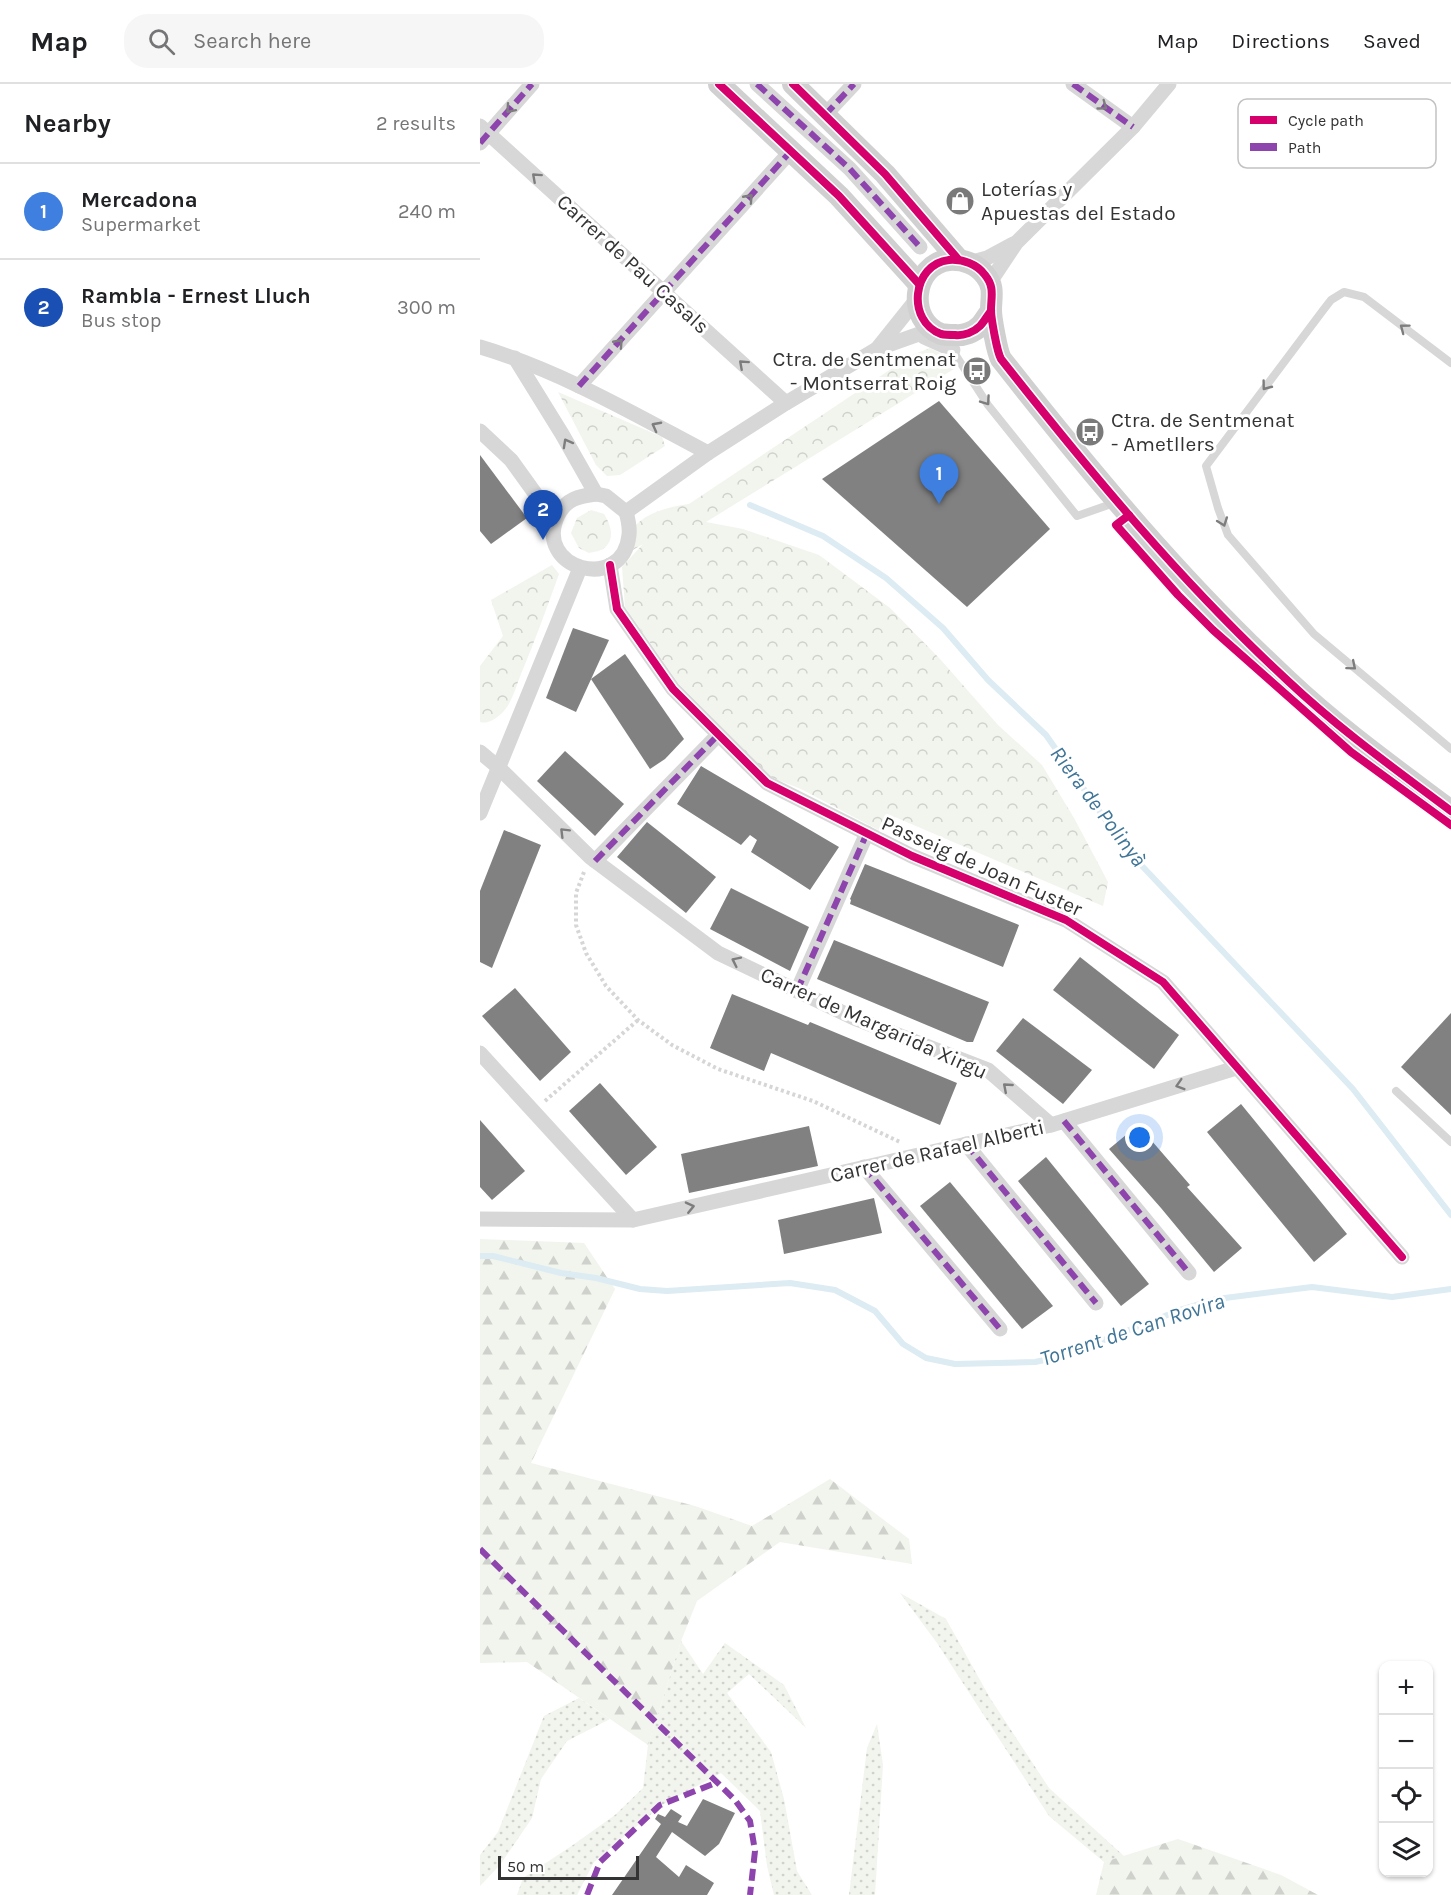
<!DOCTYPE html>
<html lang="en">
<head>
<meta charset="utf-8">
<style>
	:root { --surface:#fff; --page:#f6f6f6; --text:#202124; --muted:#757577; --line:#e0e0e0; --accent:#0f766e }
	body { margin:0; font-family:Karla,sans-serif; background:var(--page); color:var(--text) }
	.controls { position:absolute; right:18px; bottom:18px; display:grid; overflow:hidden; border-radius:12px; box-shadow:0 2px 4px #0004 }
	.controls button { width:54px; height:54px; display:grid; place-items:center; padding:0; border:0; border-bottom:2px solid var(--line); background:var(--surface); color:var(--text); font:30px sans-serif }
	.scale { position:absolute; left:18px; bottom:15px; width:141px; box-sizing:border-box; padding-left:6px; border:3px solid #333; border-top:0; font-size:16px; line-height:21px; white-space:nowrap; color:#333; -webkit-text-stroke:4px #fff; paint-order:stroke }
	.you { position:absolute; left:660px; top:1054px; width:21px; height:21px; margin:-15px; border:4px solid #fff; border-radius:50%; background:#1a73e8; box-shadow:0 0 0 9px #1a73e833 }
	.badge { display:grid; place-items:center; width:39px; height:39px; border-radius:50%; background:var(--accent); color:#fff; font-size:20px; font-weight:700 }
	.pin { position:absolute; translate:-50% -50px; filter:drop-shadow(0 2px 3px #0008) }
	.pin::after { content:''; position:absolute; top:32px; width:21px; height:18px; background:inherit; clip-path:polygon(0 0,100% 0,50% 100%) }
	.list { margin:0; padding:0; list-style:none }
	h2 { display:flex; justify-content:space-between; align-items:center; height:78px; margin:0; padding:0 24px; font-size:26px }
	h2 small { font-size:20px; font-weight:400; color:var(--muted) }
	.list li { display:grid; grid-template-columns:39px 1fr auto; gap:18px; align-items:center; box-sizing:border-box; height:96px; padding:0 24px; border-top:2px solid var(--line) }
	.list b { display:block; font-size:22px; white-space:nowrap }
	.list p { margin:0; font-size:20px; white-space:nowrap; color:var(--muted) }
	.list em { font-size:20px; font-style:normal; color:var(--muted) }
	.icon { flex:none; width:33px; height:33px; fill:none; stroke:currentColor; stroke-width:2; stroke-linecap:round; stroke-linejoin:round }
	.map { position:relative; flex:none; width:971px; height:1811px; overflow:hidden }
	header { display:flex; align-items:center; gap:36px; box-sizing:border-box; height:84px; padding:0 30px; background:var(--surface); border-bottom:2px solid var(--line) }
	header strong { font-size:28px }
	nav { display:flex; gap:33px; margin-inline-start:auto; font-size:21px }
	.search { width:420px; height:54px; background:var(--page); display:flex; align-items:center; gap:15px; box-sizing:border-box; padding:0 21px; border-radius:24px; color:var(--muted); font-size:22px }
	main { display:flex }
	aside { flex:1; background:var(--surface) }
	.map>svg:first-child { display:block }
	.grass { fill:url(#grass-dots) }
	.forest { fill:url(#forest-firs) }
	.park { fill:url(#park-crowns) }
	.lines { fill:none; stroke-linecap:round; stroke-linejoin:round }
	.stream { stroke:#ddebf3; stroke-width:6 }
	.building { fill:#818181 }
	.path { stroke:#d6d6d6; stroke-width:4; stroke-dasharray:3 3; stroke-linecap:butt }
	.lane { stroke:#d7d7d7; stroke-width:8 }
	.street { stroke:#d7d7d7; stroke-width:15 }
	.secondary { stroke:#d0d0d0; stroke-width:22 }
	.quiet { stroke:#8e44ad; stroke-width:6; stroke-dasharray:12 6; stroke-linecap:butt }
	.cycleway-casing { stroke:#fff; stroke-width:11 }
	.cycleway { stroke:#d6006c; stroke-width:8 }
	.oneway { stroke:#7d7d7d }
	.labels { text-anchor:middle; stroke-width:6; stroke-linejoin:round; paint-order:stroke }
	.poi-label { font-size:21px; fill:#333; stroke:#fff; text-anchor:start }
	.street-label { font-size:21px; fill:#333; stroke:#fff }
	.water-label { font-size:22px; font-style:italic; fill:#3f7597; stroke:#fff }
	.key { fill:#fff; stroke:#c2c2c2; stroke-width:1.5 }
	.key-label { font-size:16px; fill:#333 }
</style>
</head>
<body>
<header>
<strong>Map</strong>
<div class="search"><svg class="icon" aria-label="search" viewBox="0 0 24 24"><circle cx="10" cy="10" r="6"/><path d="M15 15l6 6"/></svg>Search here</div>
<nav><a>Map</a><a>Directions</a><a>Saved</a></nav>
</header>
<main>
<aside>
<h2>Nearby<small>2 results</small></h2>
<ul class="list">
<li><span class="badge" style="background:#3f7fe0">1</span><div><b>Mercadona</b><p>Supermarket</p></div><em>240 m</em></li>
<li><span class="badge" style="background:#1a4fb4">2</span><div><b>Rambla - Ernest Lluch</b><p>Bus stop</p></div><em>300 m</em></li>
</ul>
</aside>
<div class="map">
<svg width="971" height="1811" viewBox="0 0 971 1811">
	<defs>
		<pattern id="grass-dots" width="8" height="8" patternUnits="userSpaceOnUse" patternTransform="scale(1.5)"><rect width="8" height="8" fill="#f1f5ed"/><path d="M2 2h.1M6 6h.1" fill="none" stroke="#cfd2cc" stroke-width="1.8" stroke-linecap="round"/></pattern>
		<pattern id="forest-firs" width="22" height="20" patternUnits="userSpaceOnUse" patternTransform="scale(1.5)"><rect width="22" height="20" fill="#f1f5ed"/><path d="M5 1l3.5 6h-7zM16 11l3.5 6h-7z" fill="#cfd2cc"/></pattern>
		<pattern id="park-crowns" width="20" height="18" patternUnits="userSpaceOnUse" patternTransform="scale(1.5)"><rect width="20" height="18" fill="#f1f5ed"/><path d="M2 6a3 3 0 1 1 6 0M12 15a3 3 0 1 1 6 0" fill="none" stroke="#cfd2cc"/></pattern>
	</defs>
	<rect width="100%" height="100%" fill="#fff"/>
	<!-- grass -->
	<g class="grass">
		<polygon points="420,1509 466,1535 510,1614 569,1704 644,1772 624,1778 569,1732 457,1559"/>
		<polygon points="201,1557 223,1590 245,1559 304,1601 326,1644 269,1590 247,1609 291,1668 304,1715 317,1787 332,1811 294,1811 287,1782 280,1727 241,1689 182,1721 114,1778 97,1811 37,1811 43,1794 93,1761 135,1731 163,1704 168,1661"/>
		<polygon points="99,1614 130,1635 87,1657 61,1695 52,1734 20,1781 0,1802 0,1771 18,1748 64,1632"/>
		<polygon points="397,1640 403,1681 395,1811 369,1811 387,1664"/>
	</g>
	<!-- forest -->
	<g class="forest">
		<polygon points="0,1155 104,1159 135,1205 51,1379 215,1422 272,1442 350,1395 429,1455 432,1480 300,1458 217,1517 201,1557 168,1661 47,1578 0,1579"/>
		<polygon points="698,1755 801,1791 838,1811 616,1811 624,1778"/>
	</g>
	<!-- park -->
	<g class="park">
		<path d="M450,264l32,16 -256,158 37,7 76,26 71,53 50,51 58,66 44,40 32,53 34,64 -5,24 -208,-89 -11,16 -83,-44 -30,-12 -92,-93 -54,-77 -3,-40 21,-23 -22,13c2,-8 5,-16 8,-23 12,-21 39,-27 60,-30l223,-149z"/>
		<polygon points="78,308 182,353 185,362 140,391 127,392 116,381"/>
		<path d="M111,426l13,4c7,11 12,26 -1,35 -3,2 -10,3 -14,4l-10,-5 -8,-15 6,-15z"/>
		<path d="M72,481l7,9c-12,33 -24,67 -38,100 -4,10 -8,24 -14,33 -6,8 -17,18 -27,15v-56l23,-30 -12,-36z"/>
	</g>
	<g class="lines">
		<!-- stream -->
		<g class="stream">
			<polyline points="270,421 343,452 406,494 463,544 508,596 566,651 646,765 873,1005 971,1131"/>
			<polyline points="0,1172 13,1172 81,1189 116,1194 160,1205 187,1207 310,1199 355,1206 395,1227 423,1260 446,1274 475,1280 555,1278 583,1272 700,1226 737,1215 832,1203 912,1213 971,1205"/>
		</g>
	</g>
	<!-- building -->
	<g class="building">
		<polygon points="459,317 570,445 487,523 342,395"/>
		<polygon points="0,371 47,434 11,460 0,447"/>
		<polygon points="93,544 129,556 96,628 66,614"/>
		<polygon points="145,570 204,655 185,675 170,685 111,595"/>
		<polygon points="85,667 144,720 115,752 57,697"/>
		<polygon points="221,682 359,763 330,806 271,768 277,756 270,751 261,761 197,720"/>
		<polygon points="167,738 236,793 206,829 137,773"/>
		<polygon points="24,746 61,761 12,884 0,878 0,807"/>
		<polygon points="385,780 539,841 523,883 370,820 371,816 370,815"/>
		<polygon points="251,804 329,843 310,887 230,845"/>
		<polygon points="354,856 509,918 493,958 487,958 337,895"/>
		<polygon points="600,873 699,951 674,985 573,906"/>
		<polygon points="35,904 91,968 60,997 2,932"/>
		<polygon points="252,910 328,941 330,938 477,999 460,1041 291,969 284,987 230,964"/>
		<polygon points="971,929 971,1031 921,983"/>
		<polygon points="543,934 612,986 583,1020 516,967"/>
		<polygon points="120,999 177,1063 146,1091 89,1027"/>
		<polygon points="761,1020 867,1150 834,1178 727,1048"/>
		<polygon points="0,1036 45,1087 12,1116 0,1103"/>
		<polygon points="658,1041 710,1101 707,1103 762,1164 734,1188 681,1124 629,1065"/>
		<polygon points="329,1042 338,1082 209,1109 201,1070"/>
		<polygon points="566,1073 669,1200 641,1222 538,1097"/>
		<polygon points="470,1098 573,1222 542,1245 440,1122"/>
		<polygon points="394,1114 402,1149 304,1170 298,1136"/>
		<polygon points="223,1715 255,1729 239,1760 225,1772 192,1748 176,1773 199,1793 206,1781 234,1799 227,1811 132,1811 181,1740 175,1735 178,1730 185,1733 191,1725 202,1732 198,1738 207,1742"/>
	</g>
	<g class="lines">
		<!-- path -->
		<g class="path">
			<polyline points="104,788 96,809 96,841 106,869 126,902 158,936 192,961 238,985 333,1017 420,1058"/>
			<polyline points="65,1017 158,936"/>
		</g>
		<!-- lane -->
		<g class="lane">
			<polyline points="471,264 508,321 597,432 634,419"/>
			<polyline points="971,279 884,213 864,208 851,216 844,225 726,382 738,424 748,451 834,550 971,665"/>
			<polyline points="916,1007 971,1058"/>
		</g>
		<!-- street -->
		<g class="street">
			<polyline points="277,0 370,85 440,163"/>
			<polyline points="593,0 653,43"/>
			<polyline points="345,31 374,0"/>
			<polyline points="0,42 306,319"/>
			<polyline points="0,59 52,0"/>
			<polyline points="489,179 507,174 533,160"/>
			<polyline points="510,198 536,159 653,43 689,0"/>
			<polyline points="444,253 473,266"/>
			<path d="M0,263c81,24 154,67 228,106"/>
			<polyline points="397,265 437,215"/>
			<polyline points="35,274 82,350 116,410"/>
			<polyline points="99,302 311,67"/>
			<polyline points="0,347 31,376 75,437"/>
			<path d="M116,410l10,2 20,16c2,7 4,15 3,23 -6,59 -97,34 -71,-20 8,-16 21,-19 38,-21z"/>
			<polyline points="146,428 228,369 306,319 397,265 439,250 457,247"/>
			<polyline points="130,481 137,525 193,605 287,699 432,772 586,836 683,898 922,1173"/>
			<polyline points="0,668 18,683 110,773 238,869 374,934 508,986 571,1041"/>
			<polyline points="0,729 100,484"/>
			<polyline points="115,777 238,651"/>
			<polyline points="317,907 387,749"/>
			<polyline points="0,969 153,1136"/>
			<polyline points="584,1037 709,1189"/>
			<polyline points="486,1060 616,1219"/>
			<polyline points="384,1083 520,1245"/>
			<polyline points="0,1135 153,1136 571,1041 756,984"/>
		</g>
		<!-- secondary -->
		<g class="secondary">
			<polyline points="239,0 359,112 439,200"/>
			<polyline points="313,0 405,90 478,175"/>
			<path d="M511,227c-4,5 -7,11 -11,15 -6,6 -16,10 -25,9 -4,0 -10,0 -14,-1 -35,-13 -29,-70 8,-74 14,-1 28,4 36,15 10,12 6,22 6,35 0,8 6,42 10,49 89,113 181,224 287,322 51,48 107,88 163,130"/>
		</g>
		<!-- quiet -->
		<g class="quiet">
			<polyline points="277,0 370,85 440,163"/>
			<polyline points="593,0 653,43"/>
			<polyline points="345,31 374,0"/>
			<polyline points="0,59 52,0"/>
			<polyline points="99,302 311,67"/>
			<polyline points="115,777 238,651"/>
			<polyline points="317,907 387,749"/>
			<polyline points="584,1037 709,1189"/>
			<polyline points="486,1060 616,1219"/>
			<polyline points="384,1083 520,1245"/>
			<polyline points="0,1465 255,1716 270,1737 275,1767 270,1811"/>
			<polyline points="107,1811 120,1778 180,1721 238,1698"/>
		</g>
		<!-- cycleway casing -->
		<g class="cycleway-casing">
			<g id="cycleway">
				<polyline points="239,0 359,112 439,200"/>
				<polyline points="313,0 405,90 478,175"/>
				<path d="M511,227c-4,5 -7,11 -11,15 -6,6 -16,10 -25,9 -4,0 -10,0 -14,-1 -35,-13 -29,-70 8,-74 14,-1 28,4 36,15 10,12 6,22 6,35 0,8 6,42 10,49 89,113 181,224 287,322 51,48 107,88 163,130"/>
				<polyline points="649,431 636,441 698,511 733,546 871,668 971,741"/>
				<polyline points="130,481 137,525 193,605 287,699 432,772 586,836 683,898 922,1173"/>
			</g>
		</g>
		<!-- cycleway -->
		<use href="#cycleway" class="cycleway"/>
	</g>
	<!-- one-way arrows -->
	<defs><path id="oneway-chevron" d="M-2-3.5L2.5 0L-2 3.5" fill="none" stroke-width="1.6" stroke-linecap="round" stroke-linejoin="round" transform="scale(1.5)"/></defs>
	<g class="oneway">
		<use href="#oneway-chevron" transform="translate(623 22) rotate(36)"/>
		<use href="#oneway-chevron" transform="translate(30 25) rotate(131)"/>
		<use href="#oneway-chevron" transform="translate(56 93) rotate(-138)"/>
		<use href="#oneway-chevron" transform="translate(269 114) rotate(-48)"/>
		<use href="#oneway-chevron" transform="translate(924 244) rotate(-143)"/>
		<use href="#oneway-chevron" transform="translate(139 259) rotate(-48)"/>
		<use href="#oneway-chevron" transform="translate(263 280) rotate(-138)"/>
		<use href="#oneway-chevron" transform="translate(786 302) rotate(127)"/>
		<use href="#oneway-chevron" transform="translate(506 317) rotate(55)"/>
		<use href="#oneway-chevron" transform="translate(176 342) rotate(-152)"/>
		<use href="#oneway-chevron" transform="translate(87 359) rotate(-119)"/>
		<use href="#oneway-chevron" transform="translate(743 438) rotate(70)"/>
		<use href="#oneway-chevron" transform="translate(872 582) rotate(40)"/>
		<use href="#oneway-chevron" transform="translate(84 748) rotate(-135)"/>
		<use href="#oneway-chevron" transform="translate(256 877) rotate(-154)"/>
		<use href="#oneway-chevron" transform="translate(700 1001) rotate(163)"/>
		<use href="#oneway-chevron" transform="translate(527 1003) rotate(-139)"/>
		<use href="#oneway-chevron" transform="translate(210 1123) rotate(-13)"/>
	</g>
	<!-- icons -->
	<defs>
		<g id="shop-disc" transform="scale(1.5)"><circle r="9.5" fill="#7a7a7a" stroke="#fff"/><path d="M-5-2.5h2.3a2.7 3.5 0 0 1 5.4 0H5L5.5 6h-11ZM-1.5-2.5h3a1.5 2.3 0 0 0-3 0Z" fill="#fff"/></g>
		<g id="bus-disc" transform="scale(1.5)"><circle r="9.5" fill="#7a7a7a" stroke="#fff"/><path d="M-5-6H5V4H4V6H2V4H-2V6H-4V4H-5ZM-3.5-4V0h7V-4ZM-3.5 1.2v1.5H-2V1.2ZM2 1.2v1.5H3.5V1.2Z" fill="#fff"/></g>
	</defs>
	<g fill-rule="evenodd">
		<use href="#shop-disc" x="480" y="117"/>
		<use href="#bus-disc" x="497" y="287"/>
		<use href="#bus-disc" x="610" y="348"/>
	</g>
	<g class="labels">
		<!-- poi labels -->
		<g class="poi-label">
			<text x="501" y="112">Loterías y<tspan x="501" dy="24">Apuestas del Estado</tspan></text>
			<text x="476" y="282" text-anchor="end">Ctra. de Sentmenat<tspan x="476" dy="24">- Montserrat Roig</tspan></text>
			<text x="631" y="343">Ctra. de Sentmenat<tspan x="631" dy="24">- Ametllers</tspan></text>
		</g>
		<!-- street labels -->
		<g class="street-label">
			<text transform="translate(153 180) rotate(42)" y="7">Carrer de Pau Casals</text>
			<text transform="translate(502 782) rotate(24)" y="7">Passeig de Joan Fuster</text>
			<text transform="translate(394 939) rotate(24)" y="7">Carrer de Margarida Xirgu</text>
			<text transform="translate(457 1067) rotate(-13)" y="7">Carrer de Rafael Alberti</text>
		</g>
		<!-- water labels -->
		<g class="water-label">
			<text transform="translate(619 722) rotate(53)" y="8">Riera de Polinyà</text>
			<text transform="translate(652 1245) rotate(-18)" y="8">Torrent de Can Rovira</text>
		</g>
	</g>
	<!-- legend -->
	<rect x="758" y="15" width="198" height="69" rx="9" class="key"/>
	<rect x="770" y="32" width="27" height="8" fill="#d6006c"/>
	<rect x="770" y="59" width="27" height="8" fill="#8e44ad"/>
	<g class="key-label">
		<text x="808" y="42">Cycle path</text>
		<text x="808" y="69">Path</text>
	</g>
</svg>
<div class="controls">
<button>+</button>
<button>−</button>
<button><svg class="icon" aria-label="locate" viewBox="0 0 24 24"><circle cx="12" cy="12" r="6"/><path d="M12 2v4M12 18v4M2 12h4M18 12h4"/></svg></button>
<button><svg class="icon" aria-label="layers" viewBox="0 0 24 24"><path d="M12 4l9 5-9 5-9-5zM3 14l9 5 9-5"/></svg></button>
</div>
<div class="scale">50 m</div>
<div class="you"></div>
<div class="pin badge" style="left:459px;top:420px;background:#3f7fe0">1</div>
<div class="pin badge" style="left:63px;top:456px;background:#1a4fb4">2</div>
</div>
</main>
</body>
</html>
